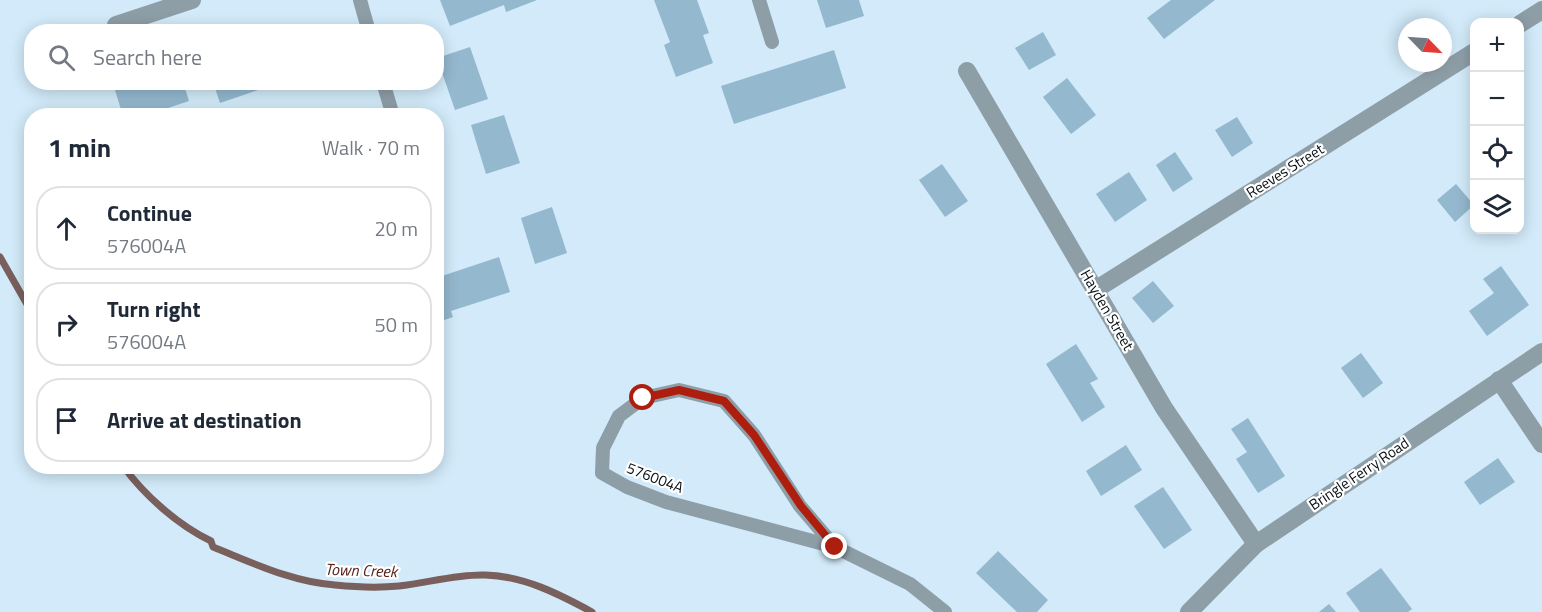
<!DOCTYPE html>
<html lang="en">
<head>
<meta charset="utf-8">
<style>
	:root { --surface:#fff; --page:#f2f2f3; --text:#1f2937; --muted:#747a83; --line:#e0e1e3 }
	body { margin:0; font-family:"Titillium Web",sans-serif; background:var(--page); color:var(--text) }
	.controls { position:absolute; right:18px; top:18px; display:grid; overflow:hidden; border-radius:12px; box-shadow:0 3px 15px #0003 }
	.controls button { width:54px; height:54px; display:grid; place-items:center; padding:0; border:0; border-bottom:2px solid var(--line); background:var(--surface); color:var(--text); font:30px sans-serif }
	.compass { position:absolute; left:1398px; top:18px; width:54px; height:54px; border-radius:50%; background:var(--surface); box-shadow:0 3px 15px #0003; rotate:115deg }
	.stop { position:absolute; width:18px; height:18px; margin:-14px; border:4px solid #ad1e0e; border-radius:50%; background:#fff }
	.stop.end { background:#ad1e0e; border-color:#fff; box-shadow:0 2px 6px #0008 }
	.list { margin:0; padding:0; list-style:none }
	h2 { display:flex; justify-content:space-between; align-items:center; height:78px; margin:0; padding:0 24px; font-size:26px }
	h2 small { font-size:20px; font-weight:400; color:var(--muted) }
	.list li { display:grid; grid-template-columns:39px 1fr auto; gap:18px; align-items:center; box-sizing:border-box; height:84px; margin:0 12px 12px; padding:0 12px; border:2px solid var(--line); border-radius:24px }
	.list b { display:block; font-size:22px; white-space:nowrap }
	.list p { margin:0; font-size:20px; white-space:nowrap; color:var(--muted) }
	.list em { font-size:20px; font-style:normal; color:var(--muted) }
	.icon { flex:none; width:33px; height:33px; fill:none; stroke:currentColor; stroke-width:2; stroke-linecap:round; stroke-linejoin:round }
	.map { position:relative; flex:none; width:1542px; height:612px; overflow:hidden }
	.search { position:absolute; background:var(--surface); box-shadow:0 3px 15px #0003; left:24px; top:24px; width:420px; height:66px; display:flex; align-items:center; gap:15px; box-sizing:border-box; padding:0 21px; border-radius:24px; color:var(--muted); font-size:22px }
	.panel { position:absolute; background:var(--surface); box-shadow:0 3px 15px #0003; left:24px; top:108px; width:420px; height:366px; border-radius:24px }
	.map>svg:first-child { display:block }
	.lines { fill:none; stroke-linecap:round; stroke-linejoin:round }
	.stream { stroke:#7a605d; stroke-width:7 }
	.building { fill:#94b8ce }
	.service { stroke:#8e9ea7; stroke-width:14 }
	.minor { stroke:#8e9ea7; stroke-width:18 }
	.tertiary { stroke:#8e9ea7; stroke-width:18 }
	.route { stroke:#ad1e0e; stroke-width:8 }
	.labels { text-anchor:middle; stroke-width:4.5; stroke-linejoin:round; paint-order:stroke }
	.street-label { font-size:15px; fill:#070f14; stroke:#fff }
	.water-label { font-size:16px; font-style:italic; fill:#552018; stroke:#fff }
</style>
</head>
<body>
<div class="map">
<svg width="1542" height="612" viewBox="0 0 1542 612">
	<rect width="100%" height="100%" fill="#d2eaf9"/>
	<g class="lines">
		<!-- stream -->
		<g class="stream">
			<polyline points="0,257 32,313"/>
			<path d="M123,466c22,30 55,59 88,75l2,6c40,16 79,35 122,38 20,2 44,3 64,1 29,-3 57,-12 86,-11 39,1 74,19 107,37"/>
		</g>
	</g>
	<!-- building -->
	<g class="building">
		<polygon points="440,0 537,0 506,12 504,5 450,26"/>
		<polygon points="654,0 697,0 709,33 703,35 713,63 676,77 664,45 670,42"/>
		<polygon points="817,0 859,0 864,16 826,28"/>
		<polygon points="1171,0 1215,0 1164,39 1147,18"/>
		<polygon points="1043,32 1056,55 1029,70 1015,48"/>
		<polygon points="470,47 488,99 455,110 437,58"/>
		<polygon points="834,50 846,88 734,124 721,86"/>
		<polygon points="1067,78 1096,115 1071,134 1043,97"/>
		<polygon points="139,82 183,82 189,101 144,116 123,116 115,90"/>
		<polygon points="213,82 266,82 267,87 220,103"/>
		<polygon points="504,115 520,163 486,174 471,125"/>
		<polygon points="1237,117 1253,143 1232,157 1215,130"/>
		<polygon points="1175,152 1193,179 1173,192 1156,165"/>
		<polygon points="942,164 968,201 945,217 919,180"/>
		<polygon points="1129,172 1147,200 1115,222 1096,194"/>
		<polygon points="1456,184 1474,205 1455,222 1437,200"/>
		<polygon points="552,207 567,253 535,264 521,218"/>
		<polygon points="499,257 510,292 451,311 453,317 436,323 436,278"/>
		<polygon points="1501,266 1529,305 1487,336 1469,311 1494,293 1483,279"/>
		<polygon points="1153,281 1174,306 1153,323 1132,298"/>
		<polygon points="1076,344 1098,379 1090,383 1105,407 1082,422 1046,364"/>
		<polygon points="1361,353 1383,383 1363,398 1341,368"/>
		<polygon points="1248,418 1285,476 1258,493 1236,459 1247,452 1231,429"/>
		<polygon points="1126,445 1142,470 1101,496 1086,471"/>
		<polygon points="1498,458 1515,482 1480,505 1464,482"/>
		<polygon points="1163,487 1192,530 1164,549 1134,506"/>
		<polygon points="998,551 1048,600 1037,612 1017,612 976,573"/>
		<polygon points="1381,568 1412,609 1408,612 1360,612 1346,593"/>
		<polygon points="1329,604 1336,612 1319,612"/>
	</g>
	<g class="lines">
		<!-- service -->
		<g class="service">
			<polyline points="360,0 369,32"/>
			<polyline points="759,0 772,42"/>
			<polyline points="383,82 393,116"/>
			<polyline points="835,547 800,506 754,435 724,401 679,390 643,398 619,416 603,448 602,473 627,487 666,502 835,547 910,584 945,612"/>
		</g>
		<!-- minor -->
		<g class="minor">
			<polyline points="1520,24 1542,10"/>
			<polyline points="116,25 192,0"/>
			<polyline points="967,71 1164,408 1256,544"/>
			<polyline points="1095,290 1474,52"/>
			<polyline points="1499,380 1542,444"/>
		</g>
		<!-- tertiary -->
		<polyline class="tertiary" points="1189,612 1256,544 1542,352"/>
	</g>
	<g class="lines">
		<!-- route -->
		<polyline class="route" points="643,398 679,390 724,401 754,435 801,506 835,547"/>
	</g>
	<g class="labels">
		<!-- street labels -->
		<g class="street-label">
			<text transform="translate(1285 171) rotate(-32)" y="5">Reeves Street</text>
			<text transform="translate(1107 310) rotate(60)" y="5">Hayden Street</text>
			<text transform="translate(1359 474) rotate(-34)" y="5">Bringle Ferry Road</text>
			<text transform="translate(655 478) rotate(21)" y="5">576004A</text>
		</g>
		<!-- water labels -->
		<g class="water-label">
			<text transform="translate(361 570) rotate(2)" y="6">Town Creek</text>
		</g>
	</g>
</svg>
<div class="controls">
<button>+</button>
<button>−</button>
<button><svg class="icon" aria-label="locate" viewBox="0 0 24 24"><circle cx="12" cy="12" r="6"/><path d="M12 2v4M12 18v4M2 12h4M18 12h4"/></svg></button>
<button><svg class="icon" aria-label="layers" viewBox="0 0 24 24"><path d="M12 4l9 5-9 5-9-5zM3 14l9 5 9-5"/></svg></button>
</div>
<svg class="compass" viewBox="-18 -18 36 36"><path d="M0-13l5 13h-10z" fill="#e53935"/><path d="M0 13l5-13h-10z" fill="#747a83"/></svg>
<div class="stop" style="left:643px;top:398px"></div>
<div class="stop end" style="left:835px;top:547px"></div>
<div class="search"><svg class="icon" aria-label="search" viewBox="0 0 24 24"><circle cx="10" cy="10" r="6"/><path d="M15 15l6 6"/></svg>Search here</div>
<section class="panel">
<h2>1 min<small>Walk · 70 m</small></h2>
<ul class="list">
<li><svg class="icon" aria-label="ahead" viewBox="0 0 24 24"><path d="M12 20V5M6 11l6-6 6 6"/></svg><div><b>Continue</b><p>576004A</p></div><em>20 m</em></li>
<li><svg class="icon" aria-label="right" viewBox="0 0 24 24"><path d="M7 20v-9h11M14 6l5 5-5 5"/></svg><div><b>Turn right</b><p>576004A</p></div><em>50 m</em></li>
<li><svg class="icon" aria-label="arrive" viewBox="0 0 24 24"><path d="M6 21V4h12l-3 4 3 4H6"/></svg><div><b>Arrive at destination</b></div></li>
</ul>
</section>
</div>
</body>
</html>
